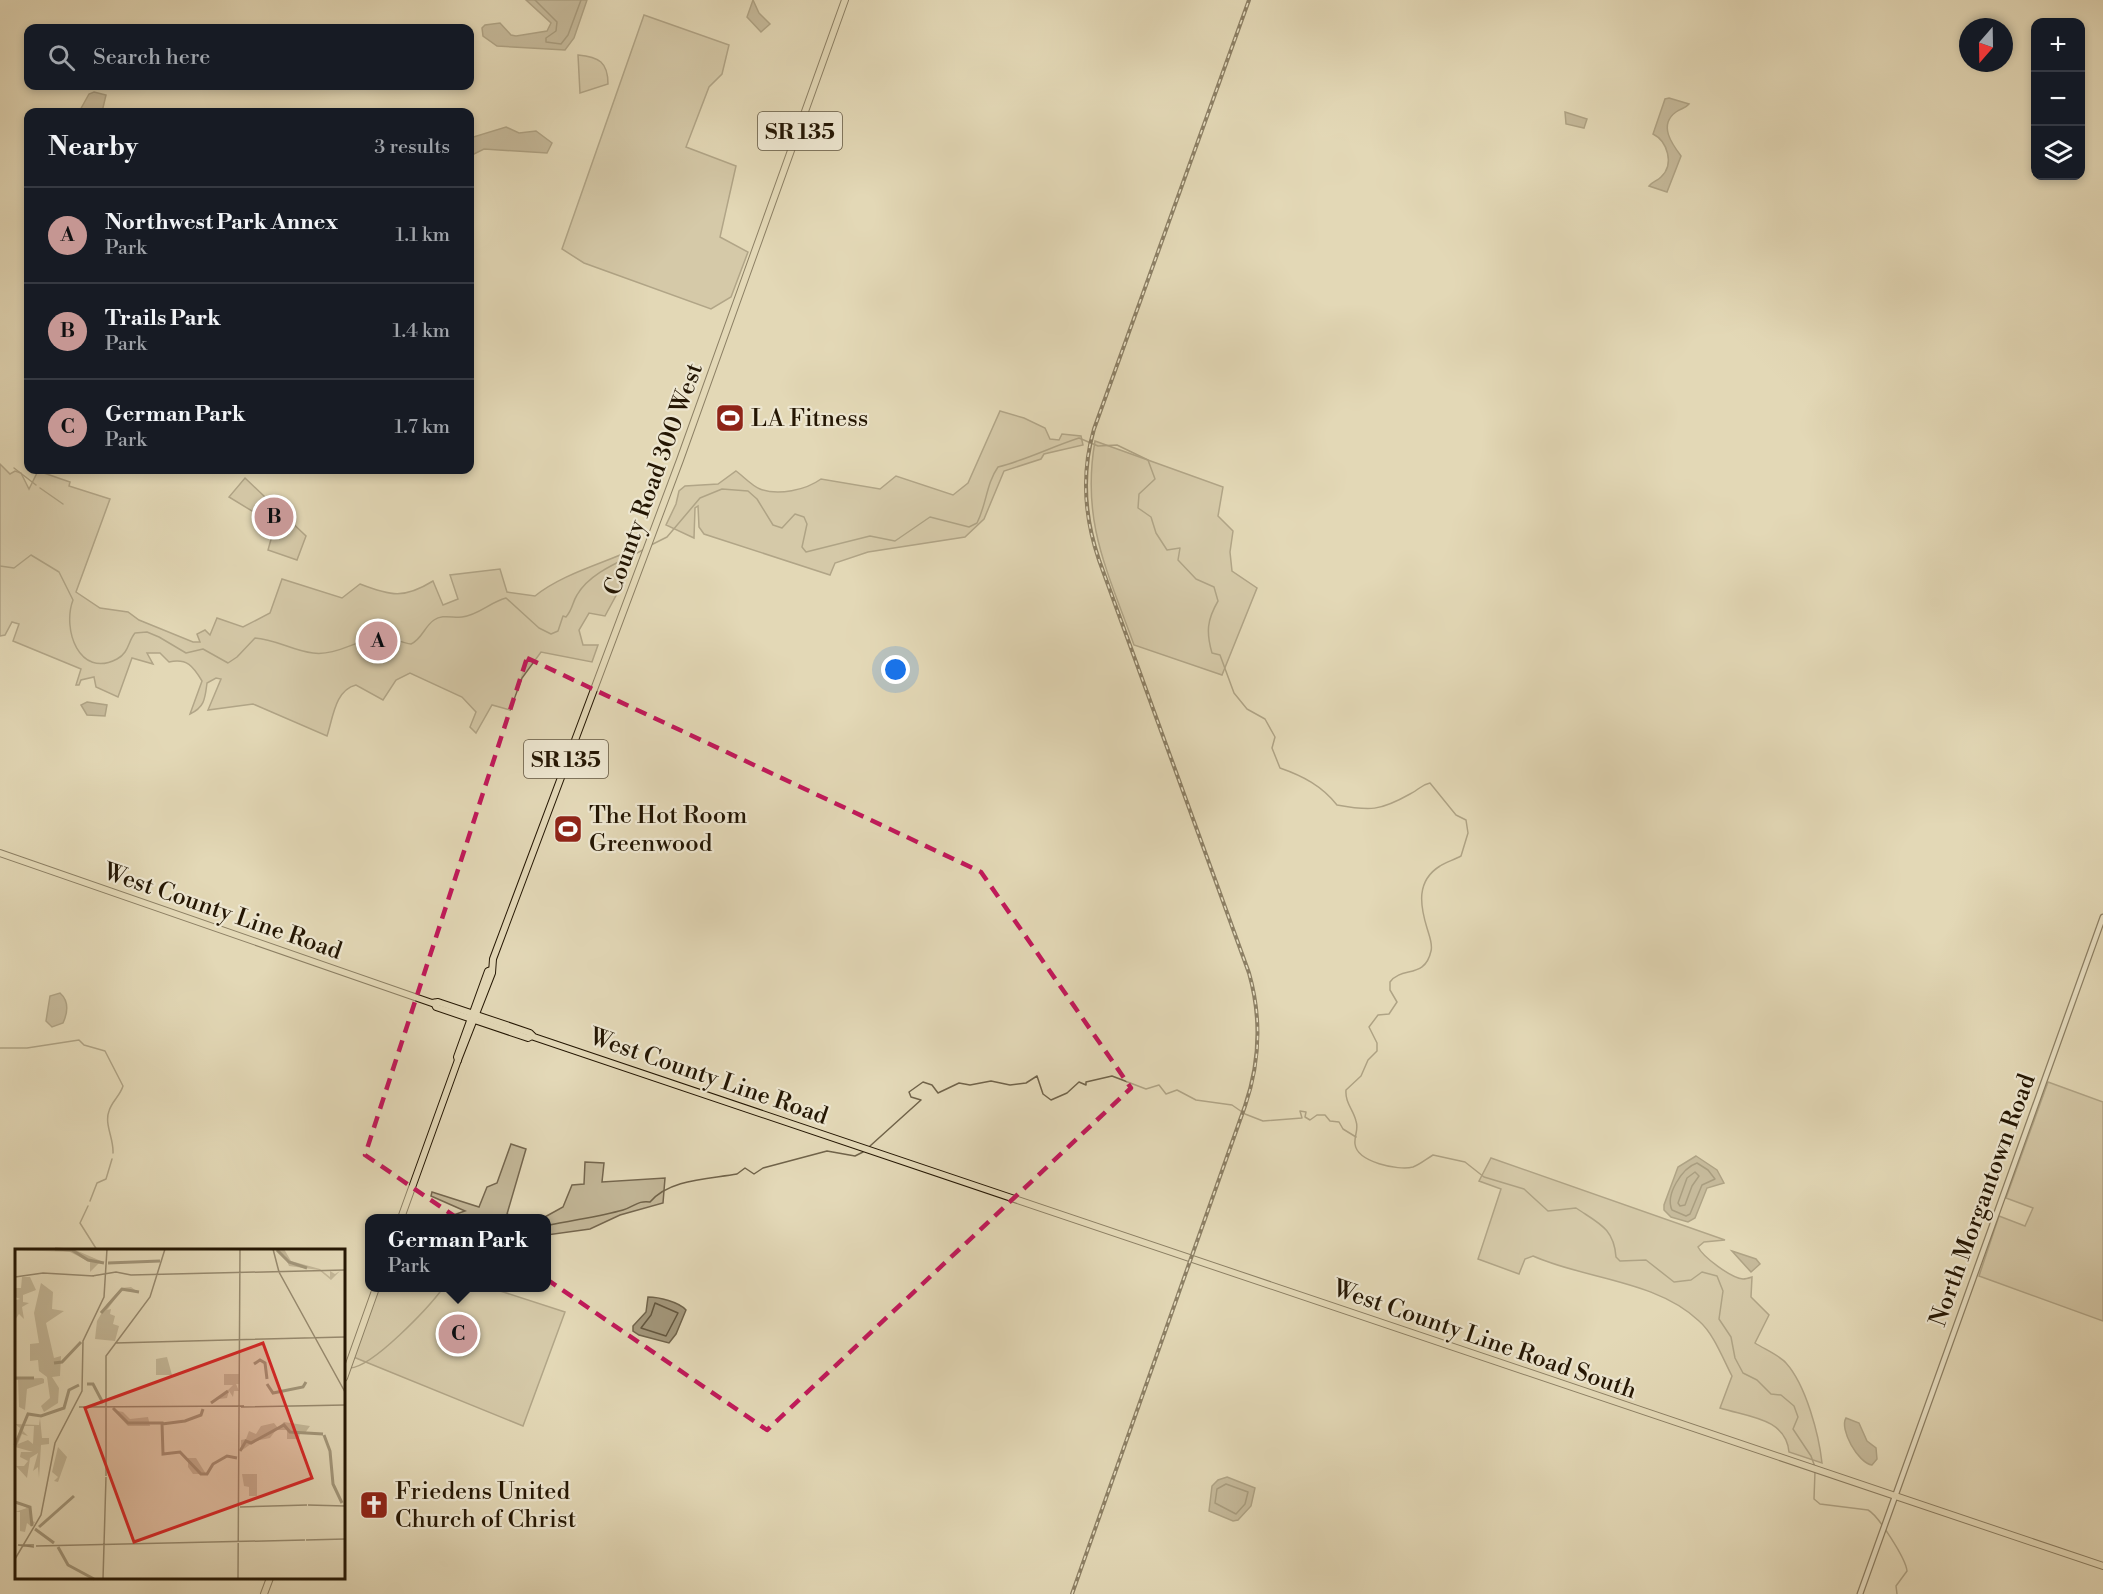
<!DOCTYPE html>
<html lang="en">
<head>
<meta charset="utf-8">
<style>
	:root { --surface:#171b24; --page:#242831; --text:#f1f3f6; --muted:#9ea1a6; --line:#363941; --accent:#c59692 }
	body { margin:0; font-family:"Libre Bodoni",serif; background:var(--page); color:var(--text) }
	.controls { position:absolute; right:18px; top:18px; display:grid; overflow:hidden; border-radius:12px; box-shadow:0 3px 9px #0003 }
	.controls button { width:54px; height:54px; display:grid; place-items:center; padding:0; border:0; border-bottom:2px solid var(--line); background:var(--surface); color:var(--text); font:30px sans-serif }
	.compass { position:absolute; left:1959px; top:18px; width:54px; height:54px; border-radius:50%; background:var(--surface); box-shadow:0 3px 9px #0003; rotate:200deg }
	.you { position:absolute; left:896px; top:670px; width:21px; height:21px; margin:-15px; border:4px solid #fff; border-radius:50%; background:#1a73e8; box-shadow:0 0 0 9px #1a73e833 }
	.badge { display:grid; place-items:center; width:39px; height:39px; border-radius:50%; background:var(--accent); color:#111; font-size:20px; font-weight:700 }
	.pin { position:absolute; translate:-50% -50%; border:3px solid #fff; box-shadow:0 2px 6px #0006 }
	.popup { position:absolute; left:365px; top:1214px; width:186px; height:78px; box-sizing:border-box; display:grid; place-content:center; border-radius:12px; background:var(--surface); filter:drop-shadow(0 2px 4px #0005); font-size:20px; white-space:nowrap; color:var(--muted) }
	.popup b { font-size:22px; color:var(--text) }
	.popup::after { content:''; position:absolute; left:50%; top:100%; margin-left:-12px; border:12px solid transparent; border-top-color:var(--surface) }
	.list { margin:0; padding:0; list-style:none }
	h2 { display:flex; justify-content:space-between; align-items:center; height:78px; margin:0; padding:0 24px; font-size:26px }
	h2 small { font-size:20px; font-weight:400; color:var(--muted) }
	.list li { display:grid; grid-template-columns:39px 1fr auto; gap:18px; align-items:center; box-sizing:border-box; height:96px; padding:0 24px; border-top:2px solid var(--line) }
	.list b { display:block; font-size:22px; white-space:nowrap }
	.list p { margin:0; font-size:20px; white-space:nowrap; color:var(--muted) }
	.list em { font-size:20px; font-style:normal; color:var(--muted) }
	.icon { flex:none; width:33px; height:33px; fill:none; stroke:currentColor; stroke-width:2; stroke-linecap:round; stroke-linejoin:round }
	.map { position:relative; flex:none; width:2103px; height:1594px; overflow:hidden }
	.search { position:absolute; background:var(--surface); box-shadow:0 3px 9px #0003; left:24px; top:24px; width:450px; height:66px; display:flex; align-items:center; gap:15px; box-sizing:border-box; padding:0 21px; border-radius:12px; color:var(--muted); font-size:22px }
	.panel { position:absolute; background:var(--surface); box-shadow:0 3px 9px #0003; left:24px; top:108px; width:450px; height:366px; border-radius:12px }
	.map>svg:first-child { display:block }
	.green { fill:#c3b798; stroke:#74664e; stroke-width:1.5 }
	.water { fill:#a2967a; stroke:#70634a; stroke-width:1.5 }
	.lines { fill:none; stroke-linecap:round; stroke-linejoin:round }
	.shore { stroke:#63563e; stroke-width:1.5 }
	.stream { stroke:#70634a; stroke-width:1.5 }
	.secondary-casing { stroke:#241603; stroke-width:7 }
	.primary-casing { stroke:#241603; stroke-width:8 }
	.secondary { stroke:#ede6d0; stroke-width:4.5 }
	.primary { stroke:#e3d8b7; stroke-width:6 }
	.rail-casing { stroke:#241603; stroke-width:4 }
	.rail { stroke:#ede6d0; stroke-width:1.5; stroke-dasharray:4.5; stroke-linecap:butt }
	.marked { fill:none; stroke:#c2185b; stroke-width:4.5; stroke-dasharray:12 8; stroke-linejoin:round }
	.labels { text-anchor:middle; stroke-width:4.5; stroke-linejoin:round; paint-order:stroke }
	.shield { fill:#ede6d0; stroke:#605440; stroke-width:1.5 }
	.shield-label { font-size:22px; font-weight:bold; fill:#241603 }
	.poi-label { font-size:24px; fill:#241603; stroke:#ede6d0; text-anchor:start }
	.street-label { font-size:24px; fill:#241603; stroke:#ede6d0 }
	.inset-river { fill:none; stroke:#a2967a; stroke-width:3 }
	.inset-road { fill:none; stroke:#978a6f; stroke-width:1.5 }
	.view { fill:#d62828; fill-opacity:0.15; stroke:#d62828; stroke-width:3 }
	.inset-edge { fill:none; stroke:#241603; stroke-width:3 }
</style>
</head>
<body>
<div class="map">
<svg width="2103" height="1594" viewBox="0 0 2103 1594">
	<rect width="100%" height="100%" fill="#e3d8b7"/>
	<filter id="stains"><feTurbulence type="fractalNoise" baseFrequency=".00333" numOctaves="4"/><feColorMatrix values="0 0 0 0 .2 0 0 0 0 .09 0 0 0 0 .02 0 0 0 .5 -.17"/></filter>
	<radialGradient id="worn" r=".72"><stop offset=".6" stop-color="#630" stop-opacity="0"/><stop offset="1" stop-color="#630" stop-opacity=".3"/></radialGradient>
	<!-- green -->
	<g class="green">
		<polygon points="644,15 729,45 722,74 709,87 686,147 736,166 720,237 748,252 731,297 711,309 584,263 562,249"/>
		<path d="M578,55c21,2 30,7 30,29l-28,9z"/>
		<path d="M1000,411l24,7 21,10 5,11 9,1 3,-6 19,2 2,9 -39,9 -3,5 -37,12 -20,48 -19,18 -97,15 -33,11 -5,12 -126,-41 -5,-7 -1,-21 -3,2 -1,30 -28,-13 10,-21 3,-13 6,-5 33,-2 18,-13c7,5 16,15 24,18 18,7 46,1 61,-10l59,10 16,-13 57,19 15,-12z"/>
		<path d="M1095,441l128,46 -5,29 15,15 -3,21 2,19 25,17 -35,87 -88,-30c-27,-75 -53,-124 -39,-204z"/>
		<path d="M0,464l10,10 5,-3 6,2 8,16 9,-18 32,11 -1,4 41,13 -34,93 24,16 28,4 11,8 54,22h7l-3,-8 8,-4 5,5 7,-17 26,9 27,-14 12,-34 60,19 18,-14c31,12 44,15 73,-3l10,24 15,-6 -8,-24 50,-6 7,23 28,4c27,-22 67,-32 99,-47l-8,18v10l-21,39 -16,-3 -10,17 4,15h15l-6,17 -51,-10 -19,26 -12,32 -18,-5 -16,28 -6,-6 6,-15 -14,-15 -52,-24 -14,7 -13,20 -27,-15c-21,5 -23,33 -29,51l-74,-32 -45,6 13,-31 -5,-1 -9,5c-2,15 -2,24 -17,31l12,-33c-9,-15 -15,-23 -33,-19l-9,-9h-13l6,11 -21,-6 -14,39 -22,-10 -2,-10 -13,3 -2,5h-3l5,-16 -68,-28 6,-17 -7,-2 -7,13 -5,1z"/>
		<polygon points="245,478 306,536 297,560 268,550 275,525 229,497"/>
		<polygon points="2048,1082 2103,1102 2103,1321 1979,1276 1999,1216 2025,1226 2033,1208 2006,1198"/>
		<polygon points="511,1144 526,1149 507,1214 520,1218 445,1218 465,1211 431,1196 432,1192 479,1207 487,1187 497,1183"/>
		<path d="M1491,1158l234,82 -21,2 -6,5c5,10 33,31 45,32 3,0 6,-1 9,-2l-1,20 18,18 -14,28c9,6 24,12 31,20 20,22 33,72 36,100l-33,-11c-3,-34 -41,-35 -69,-44l12,-32c-9,-17 -18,-42 -33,-55 -43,-41 -115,-42 -166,-65l-8,3 -6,15 -41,-15 23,-70 -22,-8z"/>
		<polygon points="585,1162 604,1163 602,1182 665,1178 663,1203 620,1215 590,1229 547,1235 546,1218 543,1218 563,1207 572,1185 584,1184"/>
		<polygon points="376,1288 491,1288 565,1312 523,1426 351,1356"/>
	</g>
	<!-- water -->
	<g class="water">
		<polygon points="526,0 587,0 574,38 565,50 497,46 483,36 482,28 485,25 500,23 511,35 516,36 547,31 551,23"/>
		<polygon points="753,0 759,13 770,24 761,32 747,17"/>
		<polygon points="94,92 106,95 102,112 79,112 89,94"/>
		<path d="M1669,98l20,6c-4,5 -8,4 -13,8 -18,13 -4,32 5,44l-14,36 -18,-6c3,-4 8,-5 12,-9 14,-13 6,-36 -8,-43l12,-35z"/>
		<polygon points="1565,112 1587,119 1584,128 1566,124"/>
		<polygon points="506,127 519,133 536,131 552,143 547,153 484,149 470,156 470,138"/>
		<polygon points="87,702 107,705 105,716 87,715 81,705"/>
		<path d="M60,993c9,8 8,19 3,30l-11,4 -6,-6 4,-25z"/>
		<polygon points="1696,1156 1717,1170 1724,1183 1707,1188 1695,1218 1688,1222 1671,1217 1664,1210 1664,1205 1678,1167"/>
		<polygon points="1732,1251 1756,1259 1760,1264 1751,1272"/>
		<path d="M648,1297c11,0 31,5 38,13l-10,24 -7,9 -30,-8 -6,-4v-5l13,-14z"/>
		<path d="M1846,1418l13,5 8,18 9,7 1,11 -5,6c-14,-2 -33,-36 -26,-47z"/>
		<polygon points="1227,1477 1255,1488 1251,1506 1238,1520 1233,1521 1209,1511 1212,1486 1218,1480"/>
	</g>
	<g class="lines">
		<!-- shore -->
		<g class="shore">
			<polyline points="535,0 557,22 556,31 546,38 546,42 561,44 568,35 581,0"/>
			<path d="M1697,1163l11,7 7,9 -13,6 -12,29 -4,2 -14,-6c-7,-15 10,-42 25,-47z"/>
			<polygon points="1695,1172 1699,1176 1692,1186 1685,1205 1680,1206 1678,1203 1687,1178"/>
			<polygon points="655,1303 678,1313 666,1336 641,1328 651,1315"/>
			<polygon points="1226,1484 1248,1492 1245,1504 1236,1514 1215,1503 1217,1489"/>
		</g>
		<!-- stream -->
		<g class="stream">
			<polyline points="14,468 36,485"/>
			<polyline points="40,488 63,504"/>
			<path d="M651,545l16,-8 33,-39 22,-9 26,2 9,8 16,26 9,3 13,-14 9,3 3,7 -5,23 4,5 64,-16 25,5 35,-24 39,10 8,-4c10,-20 9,-39 21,-56 28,-7 53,-20 81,-29l19,8 19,-1 31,15 7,19 -16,15 -1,14 13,9 5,16 11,17 13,-2 -2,12 18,19 18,8 4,14c-11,19 -12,31 -6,52l8,2 14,38 13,16 18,10 10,18 -3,11 8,20c23,8 42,18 57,37 33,6 43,6 73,-11 9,-4 10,-9 20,-11l26,32 10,5 2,13 -7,23c-7,4 -15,6 -21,10 -24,15 -20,39 -13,62 2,7 6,16 4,23 -6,28 -29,15 -41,31v8l7,12 -8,12 -11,1 -9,12 8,16v8l-9,9 -7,16 -15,14c-1,13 7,19 10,31 3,9 -2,14 -1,23 2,18 43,27 58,23 8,-3 13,-8 20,-12l32,7 19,15 40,12 24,22 28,-3c22,15 38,20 40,49l4,4 26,-1 28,22 17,-2 11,-8 15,4 6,15 -4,28 12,18 4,21 8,15 14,7 14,14 10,1 13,11 4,11 -5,12 18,27 4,11"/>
			<path d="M0,566l14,2 17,-13 28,17 14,28c-11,29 6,79 44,59 12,-6 11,-18 18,-26l12,-1 12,5 27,16 17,-4 25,14 9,-6 18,-19c20,1 38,13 58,15 22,3 42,-12 63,-15 14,-2 22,4 35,6 11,-5 13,-17 23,-24 8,-6 19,-2 28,-3 17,-2 28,-15 44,-19l33,30 12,6 7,-3 5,-15 3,1c7,-8 6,-14 11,-22 13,-23 45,-34 68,-46"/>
			<path d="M0,1048h27l52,-8 5,5 21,6 18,35c-3,10 -11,15 -14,25 -5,13 5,28 4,42"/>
			<polyline points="870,1146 921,1100 911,1097 909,1092 923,1082 932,1085 938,1093 959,1083 970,1085 991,1081 1010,1085 1026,1083 1037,1076 1043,1094 1051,1100 1067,1093 1079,1082 1086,1085 1086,1082 1112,1076 1146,1089 1159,1085 1166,1094 1177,1090 1196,1100 1232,1105 1245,1114 1263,1121 1302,1118 1300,1111 1306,1112 1305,1117 1310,1120 1317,1115 1325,1115 1330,1121 1339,1122 1343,1129 1356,1137"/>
			<polyline points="90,1201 97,1183 106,1179 112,1159"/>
			<polyline points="88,1206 80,1223 97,1250"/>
			<path d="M546,1226c26,-6 52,-9 77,-16 11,-3 15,-10 27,-8 19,-23 59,-23 87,-28l8,-6 9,6 9,-6 64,-17 28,5 8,-4"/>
			<path d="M350,1368c23,-1 79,-61 93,-80"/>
			<path d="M1815,1471l-1,28 6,5 48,6c10,5 38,49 39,61l-11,15 1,8"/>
		</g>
		<!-- secondary casing -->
		<g class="secondary-casing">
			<polyline id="secondary" points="1860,1594 2103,917"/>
		</g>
		<!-- primary casing -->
		<g class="primary-casing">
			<g id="primary">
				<polyline points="0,853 432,1003 438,1002 530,1033 534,1037 2103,1566"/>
				<polyline points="434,1003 436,1007 528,1038 532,1036"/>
				<polyline points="458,1060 457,1057 488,971 491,970"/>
				<polyline points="401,1218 458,1060 492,973 493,959 680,460 845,0"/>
				<polyline points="344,1378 376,1288"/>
				<polyline points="264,1594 270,1578"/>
			</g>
		</g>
		<!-- secondary -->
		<use href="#secondary" class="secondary"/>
		<!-- primary -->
		<use href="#primary" class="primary"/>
		<!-- rail casing -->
		<g class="rail-casing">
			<path id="rail" d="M1072,1594l173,-488c15,-44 17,-87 4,-133l-150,-413c-15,-44 -18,-86 -5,-131l155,-429"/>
		</g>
		<!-- rail -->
		<use href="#rail" class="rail"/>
	</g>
	<!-- marked area -->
	<path d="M0 0H2103V1594H0ZM527,658l454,214 150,216 -364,342 -402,-275z" fill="#e3d8b7" fill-opacity=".55" fill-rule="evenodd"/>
	<path class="marked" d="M527,658l454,214 150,216 -364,342 -402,-275z"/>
	<!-- icons -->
	<defs>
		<g id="stadium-square" transform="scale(1.5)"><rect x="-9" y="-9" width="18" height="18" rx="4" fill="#8f2418" stroke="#ede6d0"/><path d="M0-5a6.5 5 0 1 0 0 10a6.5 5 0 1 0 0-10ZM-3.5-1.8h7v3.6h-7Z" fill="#fff"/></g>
		<g id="church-square" transform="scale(1.5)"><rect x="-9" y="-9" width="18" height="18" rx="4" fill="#8f2418" stroke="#ede6d0"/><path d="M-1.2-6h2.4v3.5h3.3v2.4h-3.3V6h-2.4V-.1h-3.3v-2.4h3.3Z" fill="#fff"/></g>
	</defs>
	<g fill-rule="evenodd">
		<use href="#stadium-square" x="730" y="418"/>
		<use href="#stadium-square" x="568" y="829"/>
		<use href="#church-square" x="374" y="1505"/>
	</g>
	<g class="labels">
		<!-- shield labels -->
		<g class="shield">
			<rect x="758" y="112" width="84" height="38" rx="4.5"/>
			<rect x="524" y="740" width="84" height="38" rx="4.5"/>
		</g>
		<g class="shield-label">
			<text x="800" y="139">SR 135</text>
			<text x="566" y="767">SR 135</text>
		</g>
		<!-- poi labels -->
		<g class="poi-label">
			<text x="751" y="426">LA Fitness</text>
			<text x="589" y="823">The Hot Room<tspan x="589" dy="28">Greenwood</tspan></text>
			<text x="395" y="1499">Friedens United<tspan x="395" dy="28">Church of Christ</tspan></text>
		</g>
		<!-- street labels -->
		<g class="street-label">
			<text transform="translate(653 479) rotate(-70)" y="8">County Road 300 West</text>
			<text transform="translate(223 911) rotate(19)" y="8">West County Line Road</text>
			<text transform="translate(709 1076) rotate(19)" y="8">West County Line Road</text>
			<text transform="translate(1982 1200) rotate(-70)" y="8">North Morgantown Road</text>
			<text transform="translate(1485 1339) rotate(19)" y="8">West County Line Road South</text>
		</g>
	</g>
	<!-- overview -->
	<g transform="translate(15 1249)">
		<rect width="330" height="330" fill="#e3d8b7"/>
		<path d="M58,0l28,12 -11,11v-10l-20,-10 -55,-2zM259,0h10l7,12 29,8 10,8v-6l5,3 5,-3 -9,9 -12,-10 -30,-4 -4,-10zM7,28h8l6,13 -13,5v7l6,1 -7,4 2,12 -5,-5 -4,6v-20l5,-1 -5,-2v-9h6zM26,34l12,9 -1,17 12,2 -18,12 8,35 7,-2 -1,20 -8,1 7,11 -1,15 -14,9 -3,-6 9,-8 -3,-21 -8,-6 -1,-11 -8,1v-17l9,-1 -5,-30zM116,38l7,5 -17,-1 -14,19 4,-1 -1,5 5,2 -2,8 6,2 -4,15 -20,-2 2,-18 10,-17 14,-16zM152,108l5,18h-16v-16zM209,125h16v10h-4l3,7h-5l-1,6 -4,-6 -2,7 -8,1 14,-14h-9zM0,130l27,-1 2,1v4l-17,6 -2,21 -6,-3 -1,-27zM98,161l10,2 7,7 18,-2 2,9h-22zM25,169l2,20h7v6l-8,1 -2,33 -1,-11 -5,4 5,-18 -8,5 -3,20 -11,-12h8l4,-5 -8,-4 1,-5h12l-18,-5 5,-19 -5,-4 24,1zM19,177l-1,18 -5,-4 -10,4 4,-10 6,2 -5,-5 1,-5zM269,173l26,4 -5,7h-5l-1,6h-12v-9h-11l-6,8 -15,3 -14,10v-11l5,-1 3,-8 7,3 5,-8 13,-3 4,5zM43,198l9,10 -9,25 -4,-1 4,-4 -6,-5zM173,209h8l10,16h-13l-5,-7zM227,225h15v22h-8v-9l-5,-1zM0,252l16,8 -1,11 5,2 -3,5 -5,-4 -2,9 -5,-1v-19h-5l12,-4z" fill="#c3b798" fill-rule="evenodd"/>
		<path class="inset-river" d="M40,0l17,1 16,10 16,3M262,1l12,12 18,6M93,14l52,-2M86,64l21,-24 17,3M39,114l8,-1 19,-20M239,115l6,-4 5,3 2,16M0,129h19M72,135h6l10,19M252,135l6,9 30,-6 3,-5M196,154l17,-12M98,159l15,15h34l1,31 17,-2 21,22h6l6,-10 14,-8 10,2M147,175l23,-3 16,-6 2,-6M309,186l6,16 3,33 9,19M0,196l13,-31 13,2 23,-8 5,-18 10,-5M225,202l6,-10 5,2 33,-18 6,7 33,2M0,253l15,5 2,19M24,278l35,-31M20,280l19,14M43,298l10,18 26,14"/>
		<path class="inset-road" d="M258,0l6,23 66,120M77,27l24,-4 15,3 214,-5M0,28l28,-4 51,3M100,94l230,-6M64,158l165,-1M226,158l104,-2M91,227v-120l44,-59 15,-48M293,256l37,1M225,258l67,-2M291,291l39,-1M21,297l269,-6M19,298l-16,-2h16M0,310l26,-44 14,-72 27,-52 1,-50 21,-44 3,-48M88,330l3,-102M223,330l2,-330"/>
		<path class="view" d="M248,94l49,135 -178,64 -49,-134z"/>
		<rect width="330" height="330" class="inset-edge"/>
	</g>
	<rect width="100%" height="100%" filter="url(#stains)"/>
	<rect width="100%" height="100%" fill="url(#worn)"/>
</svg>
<div class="controls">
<button>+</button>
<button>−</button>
<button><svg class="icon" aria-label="layers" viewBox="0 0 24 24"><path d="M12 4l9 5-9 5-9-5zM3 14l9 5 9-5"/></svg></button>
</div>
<svg class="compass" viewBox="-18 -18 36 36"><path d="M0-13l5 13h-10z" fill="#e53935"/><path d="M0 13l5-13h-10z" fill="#9ea1a6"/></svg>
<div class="you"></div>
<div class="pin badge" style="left:378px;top:641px">A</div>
<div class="pin badge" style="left:274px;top:517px">B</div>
<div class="pin badge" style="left:458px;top:1334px">C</div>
<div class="popup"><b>German Park</b>Park</div>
<div class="search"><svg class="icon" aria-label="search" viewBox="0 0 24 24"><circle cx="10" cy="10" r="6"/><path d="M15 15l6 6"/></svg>Search here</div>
<section class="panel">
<h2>Nearby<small>3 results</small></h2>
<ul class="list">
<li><span class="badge">A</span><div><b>Northwest Park Annex</b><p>Park</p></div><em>1.1 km</em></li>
<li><span class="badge">B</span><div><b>Trails Park</b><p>Park</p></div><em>1.4 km</em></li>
<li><span class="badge">C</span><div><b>German Park</b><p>Park</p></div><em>1.7 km</em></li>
</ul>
</section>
</div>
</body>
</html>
